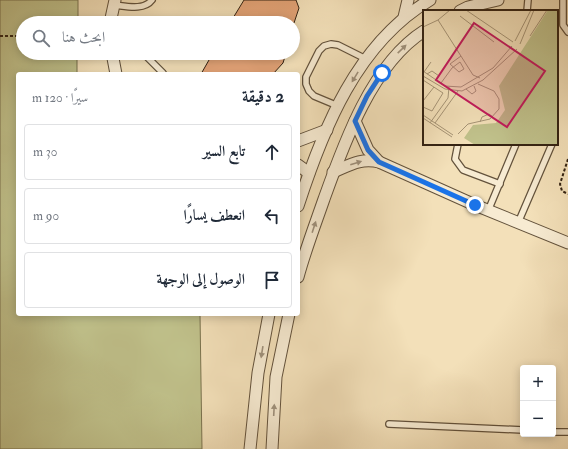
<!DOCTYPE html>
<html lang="ar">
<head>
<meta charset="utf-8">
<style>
	:root { --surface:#fff; --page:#f2f2f3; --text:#1f2937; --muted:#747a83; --line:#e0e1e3 }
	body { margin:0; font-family:"IM FELL Double Pica",Amiri,serif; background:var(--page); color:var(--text); direction:rtl }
	.controls { position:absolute; right:12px; bottom:12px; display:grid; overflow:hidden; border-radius:4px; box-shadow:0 2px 10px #0003 }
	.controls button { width:36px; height:36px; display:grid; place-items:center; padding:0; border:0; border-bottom:1px solid var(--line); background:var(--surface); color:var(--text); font:20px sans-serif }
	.stop { position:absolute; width:12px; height:12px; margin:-9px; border:3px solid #1a73e8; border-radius:50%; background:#fff }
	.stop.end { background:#1a73e8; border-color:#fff; box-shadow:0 1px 4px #0008 }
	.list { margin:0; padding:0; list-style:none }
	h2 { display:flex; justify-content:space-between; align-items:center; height:52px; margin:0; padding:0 16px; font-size:17px }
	h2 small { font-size:13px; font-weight:400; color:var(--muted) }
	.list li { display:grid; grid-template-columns:26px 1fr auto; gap:12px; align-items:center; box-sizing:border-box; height:56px; margin:0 8px 8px; padding:0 8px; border:1px solid var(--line); border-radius:4px }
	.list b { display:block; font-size:15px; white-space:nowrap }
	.list em { font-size:13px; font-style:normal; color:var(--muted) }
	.icon { flex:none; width:22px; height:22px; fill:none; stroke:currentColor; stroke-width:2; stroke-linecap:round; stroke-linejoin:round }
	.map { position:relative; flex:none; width:568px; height:449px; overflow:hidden; direction:ltr }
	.search { position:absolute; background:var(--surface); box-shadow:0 2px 10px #0003; left:16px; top:16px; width:284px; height:44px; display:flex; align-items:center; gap:10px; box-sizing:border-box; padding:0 14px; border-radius:22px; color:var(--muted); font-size:15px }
	.panel { position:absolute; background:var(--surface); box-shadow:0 2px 10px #0003; left:16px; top:72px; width:284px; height:244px; border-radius:4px; direction:rtl }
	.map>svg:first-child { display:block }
	.green { fill:#c0c18b; stroke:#7a724e }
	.building { fill:#e3a376; stroke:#332212 }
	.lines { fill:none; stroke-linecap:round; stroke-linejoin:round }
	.service-casing { stroke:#63523c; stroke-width:8 }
	.minor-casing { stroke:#63523c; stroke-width:13 }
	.path { stroke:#332212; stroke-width:2; stroke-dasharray:3 2; stroke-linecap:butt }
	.service { stroke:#f7ebd2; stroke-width:5.5 }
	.minor { stroke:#f7ebd2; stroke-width:11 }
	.oneway { fill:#9f917c }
	.route { stroke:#1a73e8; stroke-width:5 }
	.inset-road { fill:none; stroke:#a69476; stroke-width:1 }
	.view { fill:#c2185b; fill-opacity:0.15; stroke:#c2185b; stroke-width:2 }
	.inset-edge { fill:none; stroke:#332212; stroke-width:2 }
</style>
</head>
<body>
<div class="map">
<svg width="568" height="449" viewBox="0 0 568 449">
	<rect width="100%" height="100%" fill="#f3e0b9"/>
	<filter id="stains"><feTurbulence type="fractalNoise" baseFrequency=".005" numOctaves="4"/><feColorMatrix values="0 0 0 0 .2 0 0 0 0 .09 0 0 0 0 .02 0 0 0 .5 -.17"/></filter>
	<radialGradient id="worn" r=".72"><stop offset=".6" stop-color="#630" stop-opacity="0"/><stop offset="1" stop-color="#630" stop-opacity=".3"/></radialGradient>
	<!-- green -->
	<polygon class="green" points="0,0 78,0 78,23 23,23 23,53 77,53 77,74 18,74 18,314 200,314 202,449 0,449"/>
	<!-- building -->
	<g class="building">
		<polygon points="244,0 296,0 299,8 294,23 230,23"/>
		<polygon points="213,53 286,53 283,63 273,74 201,74"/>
	</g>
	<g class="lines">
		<!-- service casing -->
		<g class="service-casing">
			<g id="service">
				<polyline points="563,0 563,25 568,32"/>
				<path d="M114,5c11,1 30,6 38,-5"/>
				<polyline points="527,11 528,0"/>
				<polyline points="143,53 163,73"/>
				<polyline points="338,106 314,96 309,91 306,84 306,77 319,51 324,46 331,44 338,45 366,59"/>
				<polyline points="458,144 455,159 463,170 500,184"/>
				<polyline points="488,211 516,144"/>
				<polyline points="518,223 552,144"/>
				<polyline points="389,424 523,430"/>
				<polyline points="553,432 568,432"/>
			</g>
		</g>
		<!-- minor casing -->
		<g class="minor-casing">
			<g id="minor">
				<polyline points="460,11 468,7 498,0"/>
				<polyline points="404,17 408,0"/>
				<polyline points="110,23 115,0"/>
				<polyline points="112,53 116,74"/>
				<polyline points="355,121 368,150 379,162"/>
				<polyline points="298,141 327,130"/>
				<polyline points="298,165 309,173"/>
				<path d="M333,172c17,-7 27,-14 46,-10l96,43 93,38"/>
				<path d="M298,206c25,-77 59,-163 132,-206"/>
				<path d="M298,277c7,-26 17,-52 26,-78 20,-56 48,-135 100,-168"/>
				<polyline points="250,449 258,373 269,314"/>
				<polyline points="272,449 276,377 289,314"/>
			</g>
		</g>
		<!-- path -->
		<g class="path">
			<polyline points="0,36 23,36"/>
			<polyline points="568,159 560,184 562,191 568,194"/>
		</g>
		<!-- service -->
		<use href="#service" class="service"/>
		<!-- minor -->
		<use href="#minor" class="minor"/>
	</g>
	<!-- one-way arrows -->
	<defs><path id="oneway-solid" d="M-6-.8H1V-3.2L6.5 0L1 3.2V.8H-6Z"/></defs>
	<g class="oneway">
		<use href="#oneway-solid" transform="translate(402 49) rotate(-44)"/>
		<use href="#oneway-solid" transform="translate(355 77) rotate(121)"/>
		<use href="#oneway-solid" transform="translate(356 163) rotate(-18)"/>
		<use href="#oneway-solid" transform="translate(314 227) rotate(-72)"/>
		<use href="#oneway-solid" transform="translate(262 352) rotate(99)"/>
		<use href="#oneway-solid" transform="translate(274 410) rotate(-87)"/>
	</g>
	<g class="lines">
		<!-- route -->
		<polyline class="route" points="382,73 367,96 355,121 368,150 379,162 475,205"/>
	</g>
	<!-- overview -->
	<g transform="translate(423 10)">
		<rect width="135" height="135" fill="#f3e0b9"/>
		<path d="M125,0h10v135h-83l-11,-7 9,-13 23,-2 9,-13 -6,-24z" fill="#c0c18b"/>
		<path class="inset-road" d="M43,0l47,32M37,6l34,26M15,10l35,55 7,3M0,17l15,-7 12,-10M107,26l17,-26M92,31l16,-31M97,34l14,-34M37,52l4,7 -5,3 -9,-8 11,-8M0,61l22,15 16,1 32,-19 19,-22M1,62l7,-10M4,64l5,-3 7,5 -3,4M0,66l22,13 17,2 21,-11 34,-31M0,70l20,13 -11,18 -9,-4M18,73l11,-15 8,-6M43,79l6,5 4,-3 -2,-5M0,91l11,-14M0,105l30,20M0,108l29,19M57,112l2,-5 7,-3 4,3M7,113l18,-25 1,-11M12,113l23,-32M35,124l10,-10 22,-5 9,-10v-10l-5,-8 -16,-7"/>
		<path class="view" d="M51,13l71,48 -38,56 -71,-47z"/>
		<rect width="135" height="135" class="inset-edge"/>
	</g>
	<rect width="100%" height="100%" filter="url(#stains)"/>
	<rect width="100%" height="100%" fill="url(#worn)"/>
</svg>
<div class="controls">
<button>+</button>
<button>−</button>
</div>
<div class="stop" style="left:382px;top:73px"></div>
<div class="stop end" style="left:475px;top:205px"></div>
<div class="search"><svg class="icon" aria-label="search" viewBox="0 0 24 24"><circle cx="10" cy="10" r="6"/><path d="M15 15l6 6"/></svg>ابحث هنا</div>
<section class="panel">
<h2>2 دقيقة<small>سيرًا · 120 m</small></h2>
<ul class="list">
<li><svg class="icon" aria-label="ahead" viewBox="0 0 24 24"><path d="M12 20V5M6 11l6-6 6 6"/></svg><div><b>تابع السير</b></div><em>30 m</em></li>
<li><svg class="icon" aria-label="left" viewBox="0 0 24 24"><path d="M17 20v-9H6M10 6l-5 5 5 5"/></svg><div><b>انعطف يسارًا</b></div><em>90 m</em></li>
<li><svg class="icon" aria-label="arrive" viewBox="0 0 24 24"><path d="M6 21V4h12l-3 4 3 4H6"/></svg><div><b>الوصول إلى الوجهة</b></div></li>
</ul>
</section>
</div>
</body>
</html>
